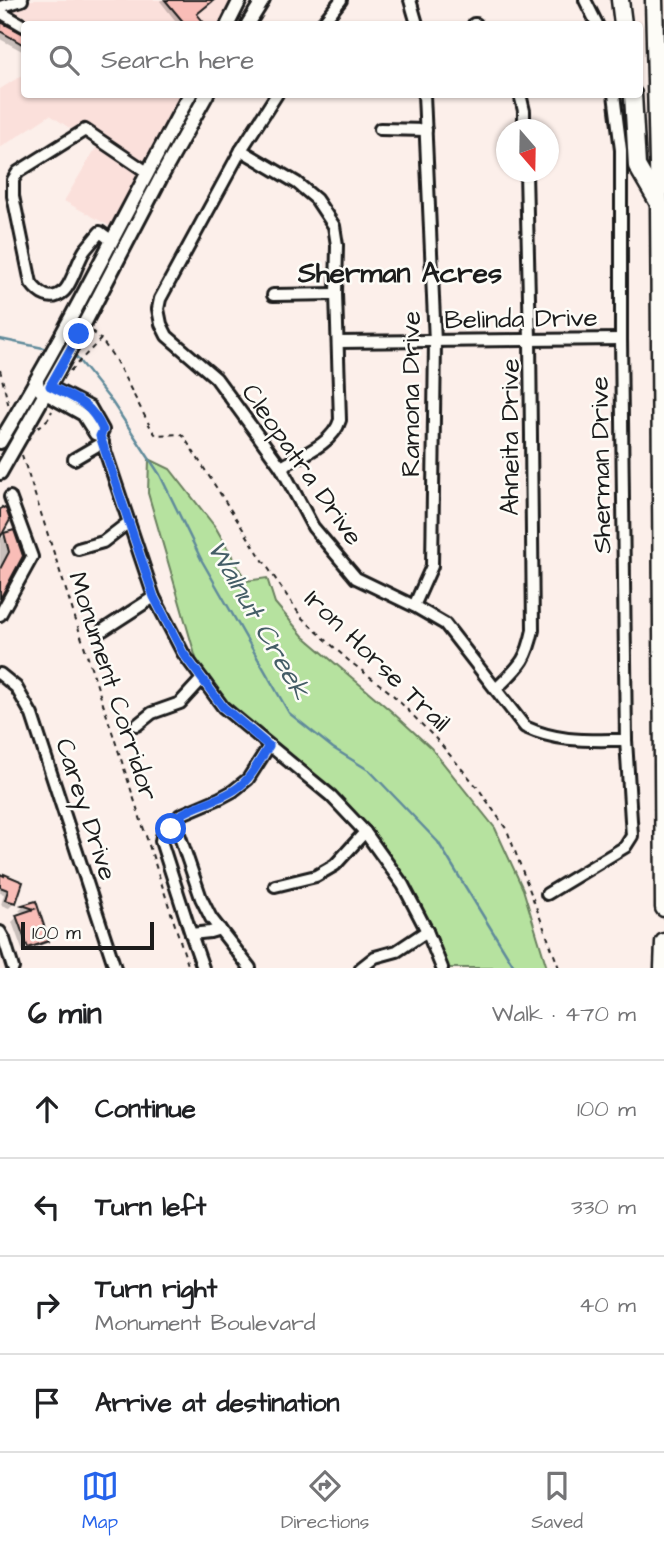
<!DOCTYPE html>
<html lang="en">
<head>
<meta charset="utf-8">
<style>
	:root { --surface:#fff; --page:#f2f2f2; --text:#202124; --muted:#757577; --line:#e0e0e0; --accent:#2563eb }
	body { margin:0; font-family:"Architects Daughter",sans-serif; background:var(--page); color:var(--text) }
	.compass { position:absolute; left:496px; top:119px; width:63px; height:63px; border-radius:50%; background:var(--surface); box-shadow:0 2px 5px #0004; rotate:160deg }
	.scale { position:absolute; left:21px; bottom:18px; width:133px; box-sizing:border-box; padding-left:7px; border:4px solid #1c1c1c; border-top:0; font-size:19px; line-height:24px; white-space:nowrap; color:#1c1c1c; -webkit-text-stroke:5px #fdfcf7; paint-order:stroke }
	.stop { position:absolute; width:21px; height:21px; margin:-16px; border:5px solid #2563eb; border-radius:50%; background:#fff }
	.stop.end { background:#2563eb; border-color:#fff; box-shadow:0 2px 7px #0008 }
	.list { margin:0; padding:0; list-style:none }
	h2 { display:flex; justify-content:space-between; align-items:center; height:91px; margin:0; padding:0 28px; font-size:30px }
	h2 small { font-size:23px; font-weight:400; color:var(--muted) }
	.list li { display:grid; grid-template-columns:46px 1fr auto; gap:21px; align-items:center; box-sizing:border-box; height:98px; padding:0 28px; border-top:2px solid var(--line) }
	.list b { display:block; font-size:26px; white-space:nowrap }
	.list p { margin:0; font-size:23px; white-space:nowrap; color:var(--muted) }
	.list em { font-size:23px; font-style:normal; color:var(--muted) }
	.icon { flex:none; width:38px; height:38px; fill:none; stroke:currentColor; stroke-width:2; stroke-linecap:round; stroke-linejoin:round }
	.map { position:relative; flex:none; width:664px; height:968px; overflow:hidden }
	.search { position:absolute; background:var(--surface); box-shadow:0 2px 5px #0004; left:21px; right:21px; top:21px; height:77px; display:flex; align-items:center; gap:18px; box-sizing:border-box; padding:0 24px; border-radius:7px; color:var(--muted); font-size:26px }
	.sheet { height:483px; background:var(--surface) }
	nav { display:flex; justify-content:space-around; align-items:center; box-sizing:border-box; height:98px; border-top:2px solid var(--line); background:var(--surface); font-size:19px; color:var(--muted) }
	nav a { display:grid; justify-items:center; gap:4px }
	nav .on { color:var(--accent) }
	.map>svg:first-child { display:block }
	.built { fill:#fbe0db }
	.green { fill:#b6e29f; stroke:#697f5e; stroke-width:2 }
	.shadow { fill:#0003 }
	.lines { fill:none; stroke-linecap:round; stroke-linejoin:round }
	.stream { stroke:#618b9b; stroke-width:2.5 }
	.building { fill:#f9bdb7; stroke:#1c1c1c; stroke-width:2 }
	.minor-casing { stroke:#1c1c1c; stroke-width:16 }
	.major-casing { stroke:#1c1c1c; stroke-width:18 }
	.highway-casing { stroke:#1c1c1c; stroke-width:21 }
	.path { stroke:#1c1c1c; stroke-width:2; stroke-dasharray:5 5; stroke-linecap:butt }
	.minor { stroke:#fdfcf7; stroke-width:10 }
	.major { stroke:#fdfcf7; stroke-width:12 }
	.highway { stroke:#fdfcf7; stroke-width:16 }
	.route { stroke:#2563eb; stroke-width:9 }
	.labels { text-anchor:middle; stroke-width:5; stroke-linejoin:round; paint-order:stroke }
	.street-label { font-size:26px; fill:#1c1c1c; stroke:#fdfcf7 }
	.neighbourhood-label { font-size:28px; font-weight:bold; fill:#1c1c1c; stroke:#fdfcf7 }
	.water-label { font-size:28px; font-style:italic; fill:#445d66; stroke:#fdfcf7 }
</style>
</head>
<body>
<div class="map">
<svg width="664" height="968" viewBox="0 0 664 968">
	<rect width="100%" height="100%" fill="#fcefea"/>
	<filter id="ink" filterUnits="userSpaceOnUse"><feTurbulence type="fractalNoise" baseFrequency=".0143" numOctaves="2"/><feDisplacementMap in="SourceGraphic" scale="14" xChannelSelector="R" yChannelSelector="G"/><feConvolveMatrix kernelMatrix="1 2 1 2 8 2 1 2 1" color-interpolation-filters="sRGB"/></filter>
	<g filter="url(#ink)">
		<!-- built -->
		<g class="built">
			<polygon points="22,0 240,0 228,24 38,24 4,6"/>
			<polygon points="24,74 24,94 190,95 117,230 64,201 100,141 79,125 74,131 50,115 0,148 0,89"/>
		</g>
		<!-- green -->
		<polygon class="green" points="149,459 170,469 216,528 246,581 267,578 275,603 303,636 391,711 431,748 495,828 523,889 547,968 442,968 427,931 365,832 223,707 202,679 148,493"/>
		<!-- shadow -->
		<g class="shadow">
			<polygon points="161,0 210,0 195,14 203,24 178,24 160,1"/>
			<polygon points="1,24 20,35 24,34 24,52 0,39 0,26"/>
			<polygon points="5,535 21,556 0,596 0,540"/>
			<polygon points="0,876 4,877 14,903 9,908 1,905 4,894 0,893"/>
			<polygon points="34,903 47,940 42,945 23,952 12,922 17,917 28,913 19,911 23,907"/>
		</g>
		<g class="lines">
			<!-- stream -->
			<g class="stream">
				<polyline points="0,339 48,349"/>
				<polyline points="71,356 76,357 112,402 160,475 202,561 289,713 333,748 370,771 438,842 515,968"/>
			</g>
		</g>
		<!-- building -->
		<g class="building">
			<polygon points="165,0 214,0 197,14 205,24 185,24"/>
			<polygon points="1,22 24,34 24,45 0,31"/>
			<polygon points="2,507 6,509 10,520 0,538 0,510"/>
			<polygon points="14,530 23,556 0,599 0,569 9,552 4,533"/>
			<polygon points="0,874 4,876 4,874 23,882 16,903 5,900 8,890 0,887"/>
			<polygon points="36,901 49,941 28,948 16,915 34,909 22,905"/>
		</g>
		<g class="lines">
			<!-- minor casing -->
			<g class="minor-casing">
				<g id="minor">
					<polyline points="410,0 417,24"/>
					<polyline points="585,0 597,24"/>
					<polyline points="0,7 22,0"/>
					<polyline points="0,12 24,26"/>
					<polyline points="322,24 341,0"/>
					<polyline points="474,24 476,24"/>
					<path d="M277,94l-36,56 -81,149 -2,10 3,15 6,12 49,42 65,89 32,60 43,51 58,28 31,18 80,103c35,16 64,13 101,13"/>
					<polyline points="520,94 524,111 524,130"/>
					<polyline points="380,129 426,130"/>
					<path d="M241,150l56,33 19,16 18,27 3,19 -1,49 4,126c-7,24 -38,35 -59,47"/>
					<path d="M112,241l-12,-9c-5,6 -10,12 -15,18 -7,10 -13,34 -21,41 -13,12 -25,3 -33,-8l-18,-87v-16l5,-8 67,-42 62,42"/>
					<polyline points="273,295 336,294"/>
					<polyline points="338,342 621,339"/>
					<polyline points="37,378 40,391 83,415 95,434 100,436"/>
					<polyline points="49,386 90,407 103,430 100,436 154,597 183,653 223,707 331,796 365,832 403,885 427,931 442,968"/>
					<polyline points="74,459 103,442"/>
					<polyline points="78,549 103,542 129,522"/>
					<polyline points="414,606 432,566 435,342 424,94"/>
					<polyline points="0,615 32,557 10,497"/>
					<polyline points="103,630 154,597"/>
					<polyline points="0,674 16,687 32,715 115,968"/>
					<path d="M496,689c23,-23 30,-26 37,-59l-3,-290 -4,-168"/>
					<polyline points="137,725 152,713 180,703 202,679"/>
					<path d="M177,828c-9,1 -15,3 -16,13l30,93 19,-2 10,-3"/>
					<polyline points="275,886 316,876 335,865 365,832"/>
					<polyline points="547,894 625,847 632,836 626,740 621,339 621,150 614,94"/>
					<polyline points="0,932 4,939 13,968"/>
					<polyline points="191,934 203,968"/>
					<polyline points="250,968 211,918 201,898 177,828 177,820 180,815 220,798 233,791 248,779 269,746"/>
					<polyline points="361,968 375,957 397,951 427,931"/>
				</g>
			</g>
			<!-- major casing -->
			<g class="major-casing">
				<g id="major">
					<polyline points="228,24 240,0"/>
					<polyline points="248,24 263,0"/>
					<path d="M0,442c69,-113 126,-232 190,-348"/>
					<polyline points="0,473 79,334 160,179 207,94"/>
				</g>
			</g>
			<!-- highway casing -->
			<g class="highway-casing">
				<g id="highway">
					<polyline points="620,0 623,24"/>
					<polyline points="654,0 659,204 664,908"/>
					<polyline points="633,94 637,166 658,202"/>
					<polyline points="663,968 664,942"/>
				</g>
			</g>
			<!-- path -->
			<g class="path">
				<polyline points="92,331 100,339"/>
				<polyline points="0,370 9,407"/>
				<polyline points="70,371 101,339 115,359 152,430 156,435 181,434 184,437 262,559 302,618 348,660 391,693 438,741 478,788 507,830 559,968"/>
				<polyline points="38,428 48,419 52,411"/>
				<polyline points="22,455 189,968"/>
			</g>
			<!-- minor -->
			<use href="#minor" class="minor"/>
			<!-- major -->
			<use href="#major" class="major"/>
			<!-- highway -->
			<use href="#highway" class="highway"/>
		</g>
	</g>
	<g class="lines" filter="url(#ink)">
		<!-- route -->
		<path class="route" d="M79,334l-29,52c25,12 41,17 53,44l-3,6 54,161 29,56 40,54 46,39c-7,10 -13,23 -21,32 -17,21 -46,23 -68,37l-3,5v8l-6,1"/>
	</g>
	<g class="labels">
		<!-- street labels -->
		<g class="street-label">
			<text transform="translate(521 318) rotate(-1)" y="9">Belinda Drive</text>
			<text transform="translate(410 394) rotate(-90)" y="9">Ramona Drive</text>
			<text transform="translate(509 437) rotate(-90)" y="9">Ahneita Drive</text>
			<text transform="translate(303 464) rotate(55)" y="9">Cleopatra Drive</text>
			<text transform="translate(600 465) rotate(-91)" y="9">Sherman Drive</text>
			<text transform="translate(378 660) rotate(44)" y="9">Iron Horse Trail</text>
			<text transform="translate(114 686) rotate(72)" y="9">Monument Corridor</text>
			<text transform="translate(87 809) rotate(72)" y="9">Carey Drive</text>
		</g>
		<!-- neighbourhood labels -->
		<g class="neighbourhood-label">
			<text x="400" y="282">Sherman Acres</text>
		</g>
		<!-- water labels -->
		<g class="water-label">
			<text transform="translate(260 619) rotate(60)" y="10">Walnut Creek</text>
		</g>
	</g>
</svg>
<svg class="compass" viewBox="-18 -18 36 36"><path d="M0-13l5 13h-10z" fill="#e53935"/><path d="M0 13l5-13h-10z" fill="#757577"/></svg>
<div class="scale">100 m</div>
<div class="stop" style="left:171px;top:829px"></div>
<div class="stop end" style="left:79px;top:334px"></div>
<div class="search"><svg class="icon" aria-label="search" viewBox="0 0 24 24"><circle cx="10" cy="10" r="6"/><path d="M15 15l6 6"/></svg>Search here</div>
</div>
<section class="sheet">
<h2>6 min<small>Walk · 470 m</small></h2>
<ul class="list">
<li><svg class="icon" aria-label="ahead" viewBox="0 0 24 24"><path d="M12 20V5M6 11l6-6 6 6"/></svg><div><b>Continue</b></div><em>100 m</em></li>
<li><svg class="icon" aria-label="left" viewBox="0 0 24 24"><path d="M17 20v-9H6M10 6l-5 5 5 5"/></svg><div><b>Turn left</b></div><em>330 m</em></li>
<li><svg class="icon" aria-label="right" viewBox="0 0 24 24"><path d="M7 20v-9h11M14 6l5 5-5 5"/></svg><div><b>Turn right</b><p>Monument Boulevard</p></div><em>40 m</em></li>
<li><svg class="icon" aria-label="arrive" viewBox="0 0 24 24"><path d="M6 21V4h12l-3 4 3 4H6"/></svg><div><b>Arrive at destination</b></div></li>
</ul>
</section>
<nav>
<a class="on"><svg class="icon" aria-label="map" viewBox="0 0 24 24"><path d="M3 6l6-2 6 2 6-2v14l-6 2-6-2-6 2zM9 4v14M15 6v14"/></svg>Map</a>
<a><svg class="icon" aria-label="directions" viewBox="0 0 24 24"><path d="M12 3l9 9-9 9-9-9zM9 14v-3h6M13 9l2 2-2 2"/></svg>Directions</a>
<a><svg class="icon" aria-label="saved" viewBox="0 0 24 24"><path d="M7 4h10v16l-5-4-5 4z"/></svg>Saved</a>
</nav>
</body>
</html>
